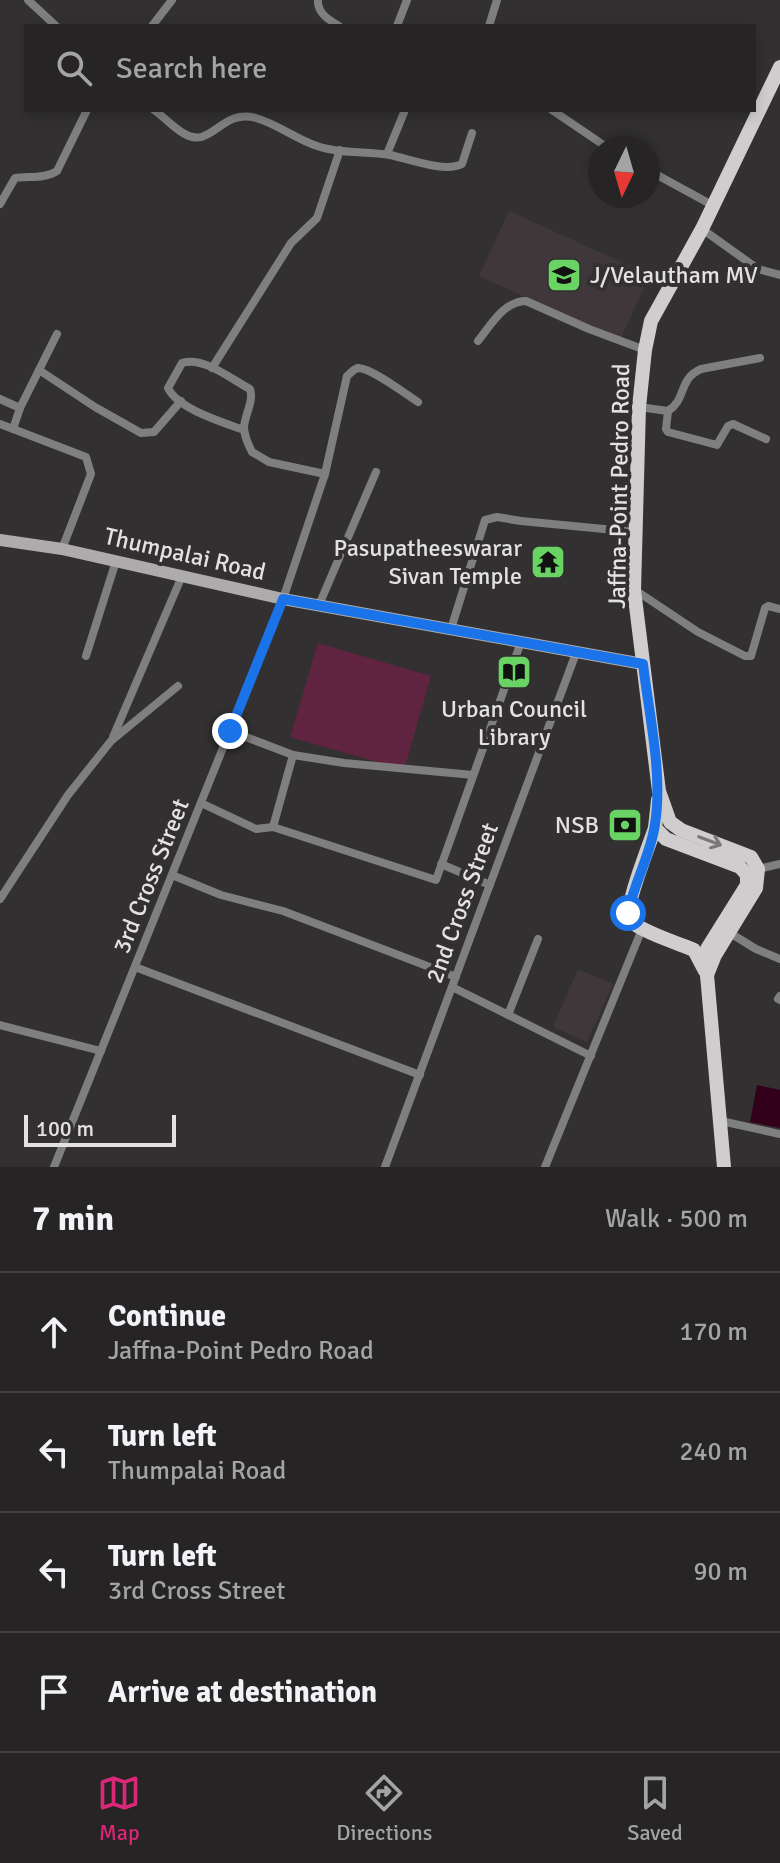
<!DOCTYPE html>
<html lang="en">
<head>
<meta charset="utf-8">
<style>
	:root { --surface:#262425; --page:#2e2c2d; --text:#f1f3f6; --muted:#a4a4a7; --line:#424142; --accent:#db2777 }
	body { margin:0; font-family:Signika,sans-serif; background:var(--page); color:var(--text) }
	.compass { position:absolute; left:588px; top:136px; width:72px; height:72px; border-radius:50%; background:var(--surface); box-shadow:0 4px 12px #0003; rotate:185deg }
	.scale { position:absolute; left:24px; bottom:20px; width:152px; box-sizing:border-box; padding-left:8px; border:4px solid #e3e1e2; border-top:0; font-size:22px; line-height:28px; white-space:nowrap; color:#e3e1e2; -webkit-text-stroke:6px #323031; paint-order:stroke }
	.stop { position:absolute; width:24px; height:24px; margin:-18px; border:6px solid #1a73e8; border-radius:50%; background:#fff }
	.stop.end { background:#1a73e8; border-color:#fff; box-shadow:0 2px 8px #0008 }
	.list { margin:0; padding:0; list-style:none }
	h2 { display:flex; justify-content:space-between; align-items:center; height:104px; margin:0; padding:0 32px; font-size:34px }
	h2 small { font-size:26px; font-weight:400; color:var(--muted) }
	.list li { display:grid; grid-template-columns:52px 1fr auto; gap:24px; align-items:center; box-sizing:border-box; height:120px; padding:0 32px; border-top:2px solid var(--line) }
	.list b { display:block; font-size:30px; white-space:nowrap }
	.list p { margin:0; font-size:26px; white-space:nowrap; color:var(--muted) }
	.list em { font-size:26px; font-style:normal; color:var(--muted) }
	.icon { flex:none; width:44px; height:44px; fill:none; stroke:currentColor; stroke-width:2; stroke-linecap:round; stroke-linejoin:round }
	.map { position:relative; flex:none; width:780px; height:1167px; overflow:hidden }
	.search { position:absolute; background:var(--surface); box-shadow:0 4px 12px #0003; left:24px; right:24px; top:24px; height:88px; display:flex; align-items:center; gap:20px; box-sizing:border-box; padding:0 28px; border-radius:0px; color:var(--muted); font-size:30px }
	.sheet { height:584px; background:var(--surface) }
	nav { display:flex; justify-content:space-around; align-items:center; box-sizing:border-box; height:112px; border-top:2px solid var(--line); background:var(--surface); font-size:22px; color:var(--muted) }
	nav a { display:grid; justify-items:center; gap:4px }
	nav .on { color:var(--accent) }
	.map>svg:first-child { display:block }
	.built { fill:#40373a }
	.green { fill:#602441 }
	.water { fill:#33001b }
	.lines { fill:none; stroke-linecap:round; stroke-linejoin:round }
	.street { stroke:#807f7f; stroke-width:8 }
	.secondary { stroke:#adabac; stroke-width:12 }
	.primary { stroke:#d0cdce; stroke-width:14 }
	.oneway { stroke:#797778 }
	.route { stroke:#1a73e8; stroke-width:10 }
	.labels { text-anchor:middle; stroke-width:8; stroke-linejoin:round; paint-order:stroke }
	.poi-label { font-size:24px; fill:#e3e1e2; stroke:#323031; text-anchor:end }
	.street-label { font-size:24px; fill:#e3e1e2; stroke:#323031 }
</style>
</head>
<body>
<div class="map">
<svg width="780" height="1167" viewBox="0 0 780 1167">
	<rect width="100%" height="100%" fill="#323031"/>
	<!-- built -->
	<g class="built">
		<polygon points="509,211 650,275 620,340 479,276"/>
		<polygon points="578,969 613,984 587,1042 553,1027"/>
	</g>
	<!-- green -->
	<polygon class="green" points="318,643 431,676 404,770 290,737"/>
	<!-- water -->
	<polygon class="water" points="757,1085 780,1090 780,1128 750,1122"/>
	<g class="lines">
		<!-- street -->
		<g class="street">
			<polyline points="28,0 56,26"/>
			<path d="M318,0c-1,13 11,20 21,26"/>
			<polyline points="152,26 172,0"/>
			<polyline points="397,26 407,0"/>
			<polyline points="489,26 497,0"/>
			<path d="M154,110c10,7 19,17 29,23 29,18 37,-25 73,-15 21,6 40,21 61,28 23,8 50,5 73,9 19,4 55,18 72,9l10,-31"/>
			<polyline points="552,110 608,148"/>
			<polyline points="387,154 405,110"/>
			<polyline points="648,170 714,206"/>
			<path d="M0,204l15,-26c14,-2 30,1 42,-7l30,-61"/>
			<polyline points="702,229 758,269 780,275"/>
			<path d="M478,341c13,-16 26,-40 48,-40l63,28 56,21"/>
			<polyline points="212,368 291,243 317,218 340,150"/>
			<polyline points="39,370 95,407 141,433 154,432 181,401"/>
			<polyline points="0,399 20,408"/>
			<path d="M639,407l29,4c19,-12 10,-32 33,-42l59,-11"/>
			<polyline points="668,411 666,429 668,432 717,445 728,426 733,424 766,439"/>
			<polyline points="0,424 86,457 91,474 62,549"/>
			<polyline points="13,429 20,408 57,334"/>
			<path d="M244,430c-22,-8 -66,-21 -76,-42l14,-25c21,-7 49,16 68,26 4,12 -5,25 -6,38 0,9 4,17 8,25l17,10 56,12"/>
			<polyline points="635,590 698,632 745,656 751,656 765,608 768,606 780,609"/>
			<polyline points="319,605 376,472"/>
			<polyline points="451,629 485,520 497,517 521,521 635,532"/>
			<polyline points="86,656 116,561"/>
			<polyline points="230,731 293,755 344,763 473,775"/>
			<polyline points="113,737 182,576"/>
			<polyline points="201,803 256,829 273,827 436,880 521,642"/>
			<polyline points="273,827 293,755"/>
			<polyline points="441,864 490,885"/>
			<polyline points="758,869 780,864"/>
			<polyline points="172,875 221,895 283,911 456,977"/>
			<polyline points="0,899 68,795 111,741 178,686"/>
			<polyline points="730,933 756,949 780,959"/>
			<polyline points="135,967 420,1075"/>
			<polyline points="452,987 591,1056"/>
			<polyline points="780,996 778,999 780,1000"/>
			<polyline points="508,1015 538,939"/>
			<polyline points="0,1025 101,1051"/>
			<polyline points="721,1121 780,1134"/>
			<path d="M54,1167l229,-568 42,-125 22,-98c4,-3 6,-7 11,-8 12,-1 49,27 60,34"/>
			<polyline points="385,1167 576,653"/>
			<polyline points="545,1167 642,929"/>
		</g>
		<!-- secondary -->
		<polyline class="secondary" points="0,540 62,549 283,599 643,664"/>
		<!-- primary -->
		<g class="primary">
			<polyline points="658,800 655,828 666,839 740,867 747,875 747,885 707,949 707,975 724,1167"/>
			<path d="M655,828c-5,15 -32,82 -25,92 9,11 50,24 64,30l11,21"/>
			<polyline points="707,975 715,955 756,888 758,869 751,857 681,830 670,822 659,791 634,590 639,407 645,350 651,321 702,229 780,67"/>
		</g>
	</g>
	<!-- one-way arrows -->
	<defs><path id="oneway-shaft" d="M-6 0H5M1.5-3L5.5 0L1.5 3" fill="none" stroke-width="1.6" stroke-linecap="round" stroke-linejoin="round" transform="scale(2)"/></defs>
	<use class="oneway" href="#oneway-shaft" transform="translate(710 841) rotate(21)"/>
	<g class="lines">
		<!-- route -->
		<path class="route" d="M230,731l53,-132 360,65c6,51 20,110 12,160 -4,30 -21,59 -27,89"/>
	</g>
	<!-- icons -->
	<defs>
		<g id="school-square" transform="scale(1.8)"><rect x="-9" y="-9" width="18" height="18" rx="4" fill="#69d464" stroke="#323031"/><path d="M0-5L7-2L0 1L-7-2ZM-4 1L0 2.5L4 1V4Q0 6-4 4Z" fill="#111"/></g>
		<g id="temple-square" transform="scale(1.8)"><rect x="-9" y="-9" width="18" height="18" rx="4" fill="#69d464" stroke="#323031"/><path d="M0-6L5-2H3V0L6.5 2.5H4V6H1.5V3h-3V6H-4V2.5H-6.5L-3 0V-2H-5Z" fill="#111"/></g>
		<g id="library-square" transform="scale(1.8)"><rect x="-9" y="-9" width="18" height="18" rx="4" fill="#69d464" stroke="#323031"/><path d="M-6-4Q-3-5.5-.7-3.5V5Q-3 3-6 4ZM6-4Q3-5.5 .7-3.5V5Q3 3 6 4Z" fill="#111"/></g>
		<g id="bank-square" transform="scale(1.8)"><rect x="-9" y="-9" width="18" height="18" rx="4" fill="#69d464" stroke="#323031"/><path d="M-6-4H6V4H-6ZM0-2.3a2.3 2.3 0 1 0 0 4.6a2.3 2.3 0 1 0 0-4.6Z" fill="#111"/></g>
	</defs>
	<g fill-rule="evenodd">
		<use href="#school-square" x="564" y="275"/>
		<use href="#temple-square" x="548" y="562"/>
		<use href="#library-square" x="514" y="672"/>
		<use href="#bank-square" x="625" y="825"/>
	</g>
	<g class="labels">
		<!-- poi labels -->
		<g class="poi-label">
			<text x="590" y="283" text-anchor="start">J/Velautham MV</text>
			<text x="522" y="556">Pasupatheeswarar<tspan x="522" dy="28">Sivan Temple</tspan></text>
			<text x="514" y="717" text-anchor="middle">Urban Council<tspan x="514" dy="28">Library</tspan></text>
			<text x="599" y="833">NSB</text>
		</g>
		<!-- street labels -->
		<g class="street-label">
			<text transform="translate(619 486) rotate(-89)" y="8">Jaffna-Point Pedro Road</text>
			<text transform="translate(185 554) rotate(13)" y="8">Thumpalai Road</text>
			<text transform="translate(151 876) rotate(-68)" y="8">3rd Cross Street</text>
			<text transform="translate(462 903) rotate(-70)" y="8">2nd Cross Street</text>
		</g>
	</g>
</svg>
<svg class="compass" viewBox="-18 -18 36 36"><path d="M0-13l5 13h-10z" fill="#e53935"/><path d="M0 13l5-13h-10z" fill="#a4a4a7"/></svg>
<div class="scale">100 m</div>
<div class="stop" style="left:628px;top:913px"></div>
<div class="stop end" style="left:230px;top:731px"></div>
<div class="search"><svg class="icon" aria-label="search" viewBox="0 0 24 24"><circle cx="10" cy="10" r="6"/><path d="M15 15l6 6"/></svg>Search here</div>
</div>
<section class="sheet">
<h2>7 min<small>Walk · 500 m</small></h2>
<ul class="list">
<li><svg class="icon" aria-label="ahead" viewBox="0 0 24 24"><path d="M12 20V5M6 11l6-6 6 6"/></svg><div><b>Continue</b><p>Jaffna-Point Pedro Road</p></div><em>170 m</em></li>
<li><svg class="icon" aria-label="left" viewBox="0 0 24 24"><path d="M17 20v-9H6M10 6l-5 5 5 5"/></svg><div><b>Turn left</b><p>Thumpalai Road</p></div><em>240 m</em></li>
<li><svg class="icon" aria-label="left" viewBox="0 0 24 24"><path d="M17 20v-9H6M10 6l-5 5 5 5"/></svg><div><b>Turn left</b><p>3rd Cross Street</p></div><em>90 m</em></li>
<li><svg class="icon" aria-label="arrive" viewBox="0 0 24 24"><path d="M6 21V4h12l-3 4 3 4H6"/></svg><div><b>Arrive at destination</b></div></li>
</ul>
</section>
<nav>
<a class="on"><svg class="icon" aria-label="map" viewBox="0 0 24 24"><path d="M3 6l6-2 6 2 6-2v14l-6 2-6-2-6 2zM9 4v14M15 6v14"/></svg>Map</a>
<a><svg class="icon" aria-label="directions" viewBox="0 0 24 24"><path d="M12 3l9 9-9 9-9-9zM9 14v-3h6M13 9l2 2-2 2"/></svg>Directions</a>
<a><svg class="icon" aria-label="saved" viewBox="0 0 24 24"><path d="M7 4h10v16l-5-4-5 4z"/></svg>Saved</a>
</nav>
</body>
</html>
